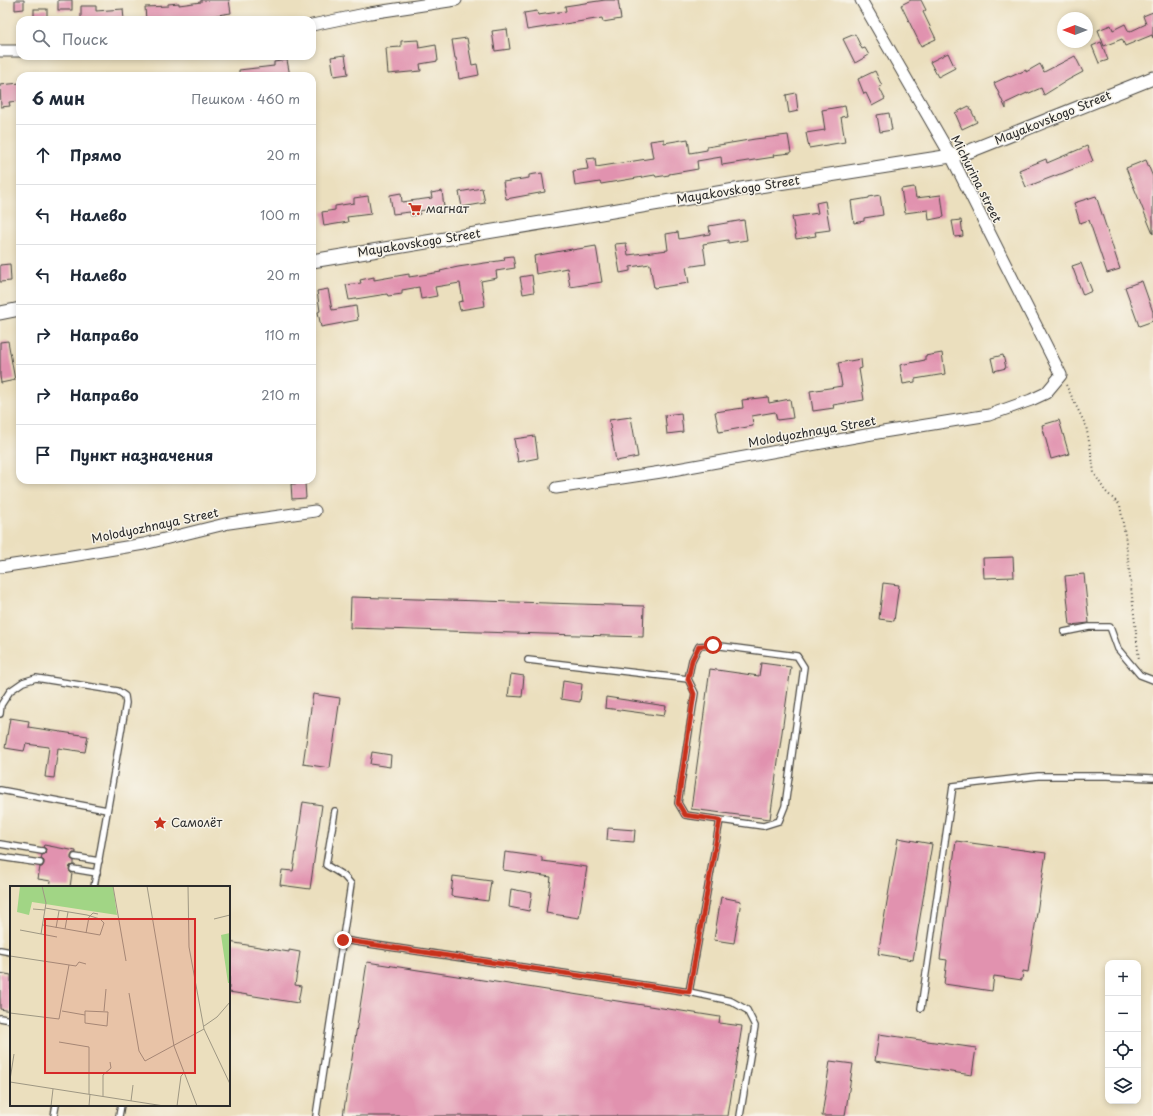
<!DOCTYPE html>
<html lang="ru">
<head>
<meta charset="utf-8">
<style>
	:root { --surface:#fff; --page:#f6f6f7; --text:#1f2937; --muted:#747a83; --line:#e0e1e3 }
	body { margin:0; font-family:"Playpen Sans",sans-serif; background:var(--page); color:var(--text) }
	.controls { position:absolute; right:12px; bottom:12px; display:grid; overflow:hidden; border-radius:8px; box-shadow:0 2px 6px #0003 }
	.controls button { width:36px; height:36px; display:grid; place-items:center; padding:0; border:0; border-bottom:1px solid var(--line); background:var(--surface); color:var(--text); font:20px sans-serif }
	.compass { position:absolute; left:1057px; top:12px; width:36px; height:36px; border-radius:50%; background:var(--surface); box-shadow:0 2px 6px #0003; rotate:270deg }
	.stop { position:absolute; width:12px; height:12px; margin:-9px; border:3px solid #c8321e; border-radius:50%; background:#fff }
	.stop.end { background:#c8321e; border-color:#fff; box-shadow:0 1px 4px #0008 }
	.list { margin:0; padding:0; list-style:none }
	h2 { display:flex; justify-content:space-between; align-items:center; height:52px; margin:0; padding:0 16px; font-size:17px }
	h2 small { font-size:13px; font-weight:400; color:var(--muted) }
	.list li { display:grid; grid-template-columns:26px 1fr auto; gap:12px; align-items:center; box-sizing:border-box; height:60px; padding:0 16px; border-top:1px solid var(--line) }
	.list b { display:block; font-size:15px; white-space:nowrap }
	.list em { font-size:13px; font-style:normal; color:var(--muted) }
	.icon { flex:none; width:22px; height:22px; fill:none; stroke:currentColor; stroke-width:2; stroke-linecap:round; stroke-linejoin:round }
	.map { position:relative; flex:none; width:1153px; height:1116px; overflow:hidden }
	.search { position:absolute; background:var(--surface); box-shadow:0 2px 6px #0003; left:16px; top:16px; width:300px; height:44px; display:flex; align-items:center; gap:10px; box-sizing:border-box; padding:0 14px; border-radius:12px; color:var(--muted); font-size:15px }
	.panel { position:absolute; background:var(--surface); box-shadow:0 2px 6px #0003; left:16px; top:72px; width:300px; height:412px; border-radius:12px }
	.map>svg:first-child { display:block }
	.building { fill:#e192af }
	.lines { fill:none; stroke-linecap:round; stroke-linejoin:round }
	.service-casing { stroke:#484641; stroke-width:8 }
	.minor-casing { stroke:#484641; stroke-width:13 }
	.tertiary-casing { stroke:#484641; stroke-width:15 }
	.path { stroke:#484641; stroke-width:2; stroke-dasharray:1 3; stroke-linecap:butt }
	.service { stroke:#fff; stroke-width:5.5 }
	.minor { stroke:#fff; stroke-width:11 }
	.tertiary { stroke:#fff; stroke-width:13 }
	.route { stroke:#c8321e; stroke-width:5 }
	.labels { text-anchor:middle; stroke-width:3; stroke-linejoin:round; paint-order:stroke }
	.street-label { font-size:12px; fill:#2b2b2b; stroke:#f7f3e8 }
	.poi-label { font-size:12px; fill:#2b2b2b; stroke:#f7f3e8; text-anchor:start }
	.inset-road { fill:none; stroke:#9e9783; stroke-width:1 }
	.view { fill:#d62828; fill-opacity:0.15; stroke:#d62828; stroke-width:2 }
	.inset-edge { fill:none; stroke:#2b2b2b; stroke-width:2 }
</style>
</head>
<body>
<div class="map">
<svg width="1153" height="1116" viewBox="0 0 1153 1116">
	<rect width="100%" height="100%" fill="#f7f3e8"/>
	<filter id="ink" filterUnits="userSpaceOnUse"><feTurbulence type="fractalNoise" baseFrequency=".025" numOctaves="2"/><feDisplacementMap in="SourceGraphic" scale="8" xChannelSelector="R" yChannelSelector="G"/><feConvolveMatrix kernelMatrix="1 2 1 2 8 2 1 2 1" color-interpolation-filters="sRGB"/></filter>
	<filter id="wash" filterUnits="userSpaceOnUse"><feTurbulence type="fractalNoise" baseFrequency=".012" numOctaves="4" result="noise"/><feDisplacementMap in="SourceGraphic" scale="16" xChannelSelector="R" yChannelSelector="G"/><feGaussianBlur stdDeviation="0.9" result="paint"/><feColorMatrix in="noise" values="0 0 0 0 0 0 0 0 0 0 0 0 0 0 0 0 0 1.4 0 .05"/><feComposite in="paint" operator="in"/></filter>
	<g filter="url(#wash)">
		<rect width="100%" height="100%" fill="#ebdfbe"/>
		<g id="blocks">
			<!-- building -->
			<g class="building">
				<polygon points="15,0 24,0 24,9 15,10"/>
				<rect x="58" y="0" width="14" height="10"/>
				<polygon points="201,0 229,0 231,13 204,17 204,19 192,20 192,19 178,20 146,20 145,7 168,6 168,4 179,3 179,5 201,2"/>
				<polygon points="605,0 618,0 621,19 603,22 602,18 527,30 524,13 537,11 538,15 566,11 565,6"/>
				<polygon points="911,0 921,0 926,10 923,12 936,39 921,46 901,5"/>
				<polygon points="81,6 96,6 96,11 123,9 124,20 81,20"/>
				<rect x="34" y="9" width="13" height="11"/>
				<polygon points="1153,12 1153,38 1152,35 1125,46 1122,39 1104,46 1098,30 1111,25 1113,30 1125,24 1129,32 1146,24 1143,16"/>
				<polygon points="507,29 510,49 495,51 492,31"/>
				<polygon points="855,34 862,49 865,48 869,55 855,63 843,39"/>
				<polygon points="467,38 472,65 477,64 479,75 459,79 456,58 455,58 452,40"/>
				<polygon points="418,40 419,48 436,45 438,61 420,64 421,71 388,74 386,48 401,47 401,41"/>
				<polygon points="1101,42 1108,60 1099,63 1092,46"/>
				<polygon points="948,53 955,68 938,77 930,62"/>
				<polygon points="345,55 348,74 334,76 331,57"/>
				<polygon points="1075,56 1083,72 1068,80 1044,95 1041,88 1027,94 1027,93 1006,103 1006,109 994,83 1009,76 1010,77 1026,70 1026,72 1040,64 1044,72"/>
				<polygon points="287,60 290,76 239,76 239,70 274,66 274,62"/>
				<polygon points="875,71 882,86 879,87 885,99 872,106 866,93 864,94 858,79"/>
				<polygon points="20,83 20,101 9,102 10,106 1,107 0,85"/>
				<polygon points="796,93 798,111 789,113 786,95"/>
				<polygon points="845,106 847,116 841,117 845,142 809,148 806,133 825,130 822,110"/>
				<polygon points="969,106 977,122 962,129 955,113"/>
				<polygon points="889,113 892,130 880,132 877,115"/>
				<polygon points="788,135 791,153 773,155 774,157 722,165 721,157 697,161 698,169 669,174 669,175 656,177 655,175 601,184 600,182 575,186 573,171 588,169 586,159 595,158 596,167 653,158 650,141 664,139 664,143 688,139 690,153 707,150 707,147 755,139"/>
				<polygon points="1087,146 1093,161 1061,174 1060,174 1026,187 1019,170 1046,159 1047,163"/>
				<polygon points="1146,160 1153,177 1153,234 1126,168"/>
				<polygon points="542,173 545,192 506,199 503,182 529,178 529,175"/>
				<polygon points="914,187 916,198 941,195 944,217 929,220 928,210 905,213 901,189"/>
				<polygon points="482,188 485,203 462,207 459,192"/>
				<polygon points="442,191 444,207 419,211 420,214 411,216 410,212 393,214 390,195 401,193 402,202 432,198 431,193"/>
				<polygon points="880,195 883,215 864,218 864,221 854,223 851,201 869,198 869,197"/>
				<polygon points="368,196 371,214 347,217 348,222 324,226 322,212 335,210 335,206 354,203 354,198"/>
				<polygon points="1096,196 1120,269 1107,273 1089,220 1080,223 1074,203"/>
				<polygon points="825,201 830,230 815,232 816,236 796,239 792,217 818,213 816,203"/>
				<polygon points="744,220 747,240 728,243 728,240 703,244 706,264 686,267 689,283 654,288 650,264 630,267 630,271 620,273 615,244 626,243 628,255 668,250 666,234 678,232 679,239 710,234 709,226"/>
				<polygon points="961,220 963,236 955,237 952,221"/>
				<polygon points="596,246 602,282 570,287 567,268 536,274 534,256 572,249 572,250"/>
				<polygon points="513,256 515,268 496,271 497,278 481,281 485,306 460,310 458,302 463,301 460,283 435,287 437,296 421,299 419,287 402,290 402,294 388,296 387,294 349,300 346,285 361,283 360,280 374,277 374,280 409,274 409,277 441,272 440,271 458,267 505,260 504,257"/>
				<polygon points="1081,263 1092,291 1083,295 1072,266"/>
				<polygon points="10,264 11,281 0,282 0,265"/>
				<polygon points="532,275 534,292 523,294 520,277"/>
				<polygon points="1142,281 1153,312 1153,321 1139,326 1125,287"/>
				<polygon points="328,289 332,310 356,306 358,320 321,327 318,312 320,311 317,291"/>
				<polygon points="8,341 15,380 1,383 0,376 0,342"/>
				<polygon points="942,353 945,374 915,379 915,382 903,384 900,365 925,360 925,356"/>
				<polygon points="1003,355 1006,368 994,371 991,358"/>
				<polygon points="861,359 862,368 859,369 864,400 833,405 834,408 813,411 810,391 842,386 838,363"/>
				<polygon points="768,397 769,403 790,399 793,418 777,420 775,412 752,416 753,426 719,432 715,412 743,408 742,400"/>
				<polygon points="681,413 683,432 667,434 665,415"/>
				<polygon points="631,417 638,457 616,461 609,420"/>
				<polygon points="1059,420 1069,454 1051,459 1042,425"/>
				<polygon points="535,436 538,458 518,462 514,439"/>
				<polygon points="305,483 306,498 292,499 291,484"/>
				<polygon points="1013,557 1014,577 984,578 983,558"/>
				<polygon points="1084,574 1089,623 1070,625 1065,576"/>
				<polygon points="883,583 899,585 894,621 879,619"/>
				<polygon points="351,597 644,606 643,637 350,628"/>
				<polygon points="761,663 791,667 770,819 691,809 710,669 759,676"/>
				<polygon points="511,674 524,676 522,697 508,696"/>
				<polygon points="563,681 582,684 580,702 561,699"/>
				<polygon points="313,694 340,698 330,768 303,764"/>
				<polygon points="606,697 666,706 664,716 605,708"/>
				<polygon points="10,718 29,721 28,727 88,736 85,752 58,748 54,778 45,777 49,747 26,744 24,751 5,748"/>
				<polygon points="372,752 391,755 390,767 370,764"/>
				<polygon points="303,802 322,805 310,889 280,885 282,870 293,871"/>
				<polygon points="608,828 635,830 634,842 607,840"/>
				<polygon points="898,838 932,844 913,960 878,954"/>
				<polygon points="956,841 1046,853 1028,972 1023,971 1022,980 994,976 992,991 944,984 947,960 940,959"/>
				<polygon points="44,845 76,851 76,853 73,853 71,856 71,859 74,861 74,865 70,866 69,869 70,872 72,873 70,887 50,887 51,881 38,879 40,867 42,867 44,864 44,861 41,859 42,855 45,854 46,852 46,849 43,847"/>
				<polygon points="505,852 542,857 542,861 587,867 579,918 546,913 551,877 503,870"/>
				<polygon points="453,876 491,881 488,901 451,896"/>
				<polygon points="511,889 532,893 529,911 509,907"/>
				<polygon points="721,897 741,901 734,943 714,940"/>
				<polygon points="229,942 289,952 289,950 300,952 295,985 301,986 298,1003 229,992"/>
				<polygon points="367,962 720,1017 719,1023 742,1026 728,1116 343,1116"/>
				<polygon points="0,973 11,975 11,1011 0,1009"/>
				<polygon points="879,1034 976,1048 972,1075 875,1061"/>
				<polygon points="830,1061 853,1064 845,1116 822,1116"/>
			</g>
		</g>
	</g>
	<g filter="url(#ink)">
		<use href="#blocks" fill-opacity="0" stroke="#484641" stroke-width="1"/>
		<g class="lines">
			<!-- service casing -->
			<g class="service-casing">
				<g id="service">
					<polyline points="1064,632 1089,627 1110,627 1118,649 1140,675 1153,680"/>
					<polygon points="713,645 797,656 804,667 785,806 779,821 763,826 685,815 678,803 695,693 688,679 692,660 699,646"/>
					<polyline points="528,660 688,679"/>
					<polyline points="0,714 1,705 10,691 23,682 36,678 118,691 125,696 126,703 94,887"/>
					<polyline points="0,790 107,810"/>
					<polyline points="0,844 42,851"/>
					<polyline points="0,857 40,863"/>
					<polyline points="75,857 99,861"/>
					<polyline points="73,869 97,873"/>
					<polyline points="343,940 689,992 731,1001 747,1010 755,1026 740,1116"/>
					<polyline points="0,950 11,952"/>
					<polyline points="689,992 720,820"/>
					<polyline points="921,1008 953,786 1038,776 1107,776 1153,778"/>
					<polyline points="0,1018 11,1020"/>
					<polyline points="54,1116 56,1105"/>
					<polyline points="119,1116 121,1105"/>
					<polyline points="316,1116 351,884 344,876 326,865 335,811"/>
				</g>
			</g>
			<!-- minor casing -->
			<g class="minor-casing">
				<g id="minor">
					<polyline points="312,25 370,13 456,0"/>
					<polyline points="0,51 20,51"/>
					<polyline points="556,488 661,472 883,432 989,415 1031,400 1046,393 1061,375 951,156 861,0"/>
					<polyline points="0,567 60,558 144,544 229,523 315,511"/>
				</g>
			</g>
			<!-- tertiary casing -->
			<g class="tertiary-casing">
				<g id="tertiary">
					<polyline points="312,261 583,216 747,188 951,156 970,151 1153,78"/>
					<polyline points="0,313 20,309"/>
				</g>
			</g>
			<!-- path -->
			<polyline class="path" points="1066,385 1086,426 1092,457 1094,473 1105,491 1120,505 1126,541 1139,660"/>
			<!-- service -->
			<use href="#service" class="service"/>
			<!-- minor -->
			<use href="#minor" class="minor"/>
			<!-- tertiary -->
			<use href="#tertiary" class="tertiary"/>
		</g>
	</g>
	<g class="lines" filter="url(#ink)">
		<!-- route -->
		<polyline class="route" points="343,940 689,992 720,820 685,815 678,803 694,694 688,679 692,660 699,646 713,645"/>
	</g>
	<!-- icons -->
	<defs>
		<g id="supermarket-bare" transform="scale(1.08)"><path d="M-6-5.5h2.5l.6 2H6L4.5 2H-2.5L-4.4-4H-6ZM-1.5 3.2a1.3 1.3 0 1 0 .1 0ZM3 3.2a1.3 1.3 0 1 0 .1 0Z" fill="#c8321e" stroke="#f7f3e8" stroke-width="2.5" paint-order="stroke"/></g>
		<g id="sight-bare" transform="scale(1.08)"><path d="M0-6L1.8-2.2L6-1.7L2.9 1.2L3.7 5.4L0 3.3L-3.7 5.4L-2.9 1.2L-6-1.7L-1.8-2.2Z" fill="#c8321e" stroke="#f7f3e8" stroke-width="2.5" paint-order="stroke"/></g>
	</defs>
	<g fill-rule="evenodd">
		<use href="#supermarket-bare" x="415" y="209"/>
		<use href="#sight-bare" x="160" y="823"/>
	</g>
	<g class="labels">
		<!-- street labels -->
		<g class="street-label">
			<text transform="translate(1053 118) rotate(-22)" y="4">Mayakovskogo Street</text>
			<text transform="translate(976 179) rotate(63)" y="4">Michurina street</text>
			<text transform="translate(738 190) rotate(-9)" y="4">Mayakovskogo Street</text>
			<text transform="translate(419 243) rotate(-9)" y="4">Mayakovskogo Street</text>
			<text transform="translate(812 432) rotate(-10)" y="4">Molodyozhnaya Street</text>
			<text transform="translate(155 526) rotate(-12)" y="4">Molodyozhnaya Street</text>
		</g>
		<!-- poi labels -->
		<g class="poi-label">
			<text x="426" y="213">магнат</text>
			<text x="171" y="827">Самолёт</text>
		</g>
	</g>
	<!-- overview -->
	<g transform="translate(10 886)">
		<rect width="220" height="220" fill="#ebdfbe"/>
		<path d="M10,0h93l4,29 -85,-13 -3,13 -12,-3zM220,47v50h-2l-7,-48z" fill="#a1d585"/>
		<path class="inset-road" d="M103,0l13,75M137,0l27,160 23,60M178,0l1,61 15,82 26,55M23,23l12,1M204,33l16,-4M33,39l57,10 4,-12 -4,-4 -13,-4 -42,-7M46,42l3,-17M55,43l3,-17M10,44l37,7M76,47l3,-16 4,-4 5,1M31,48l5,-31 -4,-17M0,70l66,10 3,-4 7,2M119,107l10,58 6,10 59,-32M52,125l23,4M75,125l23,1 -1,14 -22,-3zM94,125l2,-22M0,127l49,6 10,-54M194,140l13,-9 13,-15M49,156l30,5v47M0,194l4,-26M0,196l154,24M93,210v-21l8,-7 -1,-6M121,215l2,-16M41,220l2,-17M79,220l1,-12M167,220l4,-30 3,-3"/>
		<path class="view" d="M35,33h150v154h-150z"/>
		<rect width="220" height="220" class="inset-edge"/>
	</g>
</svg>
<div class="controls">
<button>+</button>
<button>−</button>
<button><svg class="icon" aria-label="locate" viewBox="0 0 24 24"><circle cx="12" cy="12" r="6"/><path d="M12 2v4M12 18v4M2 12h4M18 12h4"/></svg></button>
<button><svg class="icon" aria-label="layers" viewBox="0 0 24 24"><path d="M12 4l9 5-9 5-9-5zM3 14l9 5 9-5"/></svg></button>
</div>
<svg class="compass" viewBox="-18 -18 36 36"><path d="M0-13l5 13h-10z" fill="#e53935"/><path d="M0 13l5-13h-10z" fill="#747a83"/></svg>
<div class="stop" style="left:713px;top:645px"></div>
<div class="stop end" style="left:343px;top:940px"></div>
<div class="search"><svg class="icon" aria-label="search" viewBox="0 0 24 24"><circle cx="10" cy="10" r="6"/><path d="M15 15l6 6"/></svg>Поиск</div>
<section class="panel">
<h2>6 мин<small>Пешком · 460 m</small></h2>
<ul class="list">
<li><svg class="icon" aria-label="ahead" viewBox="0 0 24 24"><path d="M12 20V5M6 11l6-6 6 6"/></svg><div><b>Прямо</b></div><em>20 m</em></li>
<li><svg class="icon" aria-label="left" viewBox="0 0 24 24"><path d="M17 20v-9H6M10 6l-5 5 5 5"/></svg><div><b>Налево</b></div><em>100 m</em></li>
<li><svg class="icon" aria-label="left" viewBox="0 0 24 24"><path d="M17 20v-9H6M10 6l-5 5 5 5"/></svg><div><b>Налево</b></div><em>20 m</em></li>
<li><svg class="icon" aria-label="right" viewBox="0 0 24 24"><path d="M7 20v-9h11M14 6l5 5-5 5"/></svg><div><b>Направо</b></div><em>110 m</em></li>
<li><svg class="icon" aria-label="right" viewBox="0 0 24 24"><path d="M7 20v-9h11M14 6l5 5-5 5"/></svg><div><b>Направо</b></div><em>210 m</em></li>
<li><svg class="icon" aria-label="arrive" viewBox="0 0 24 24"><path d="M6 21V4h12l-3 4 3 4H6"/></svg><div><b>Пункт назначения</b></div></li>
</ul>
</section>
</div>
</body>
</html>
